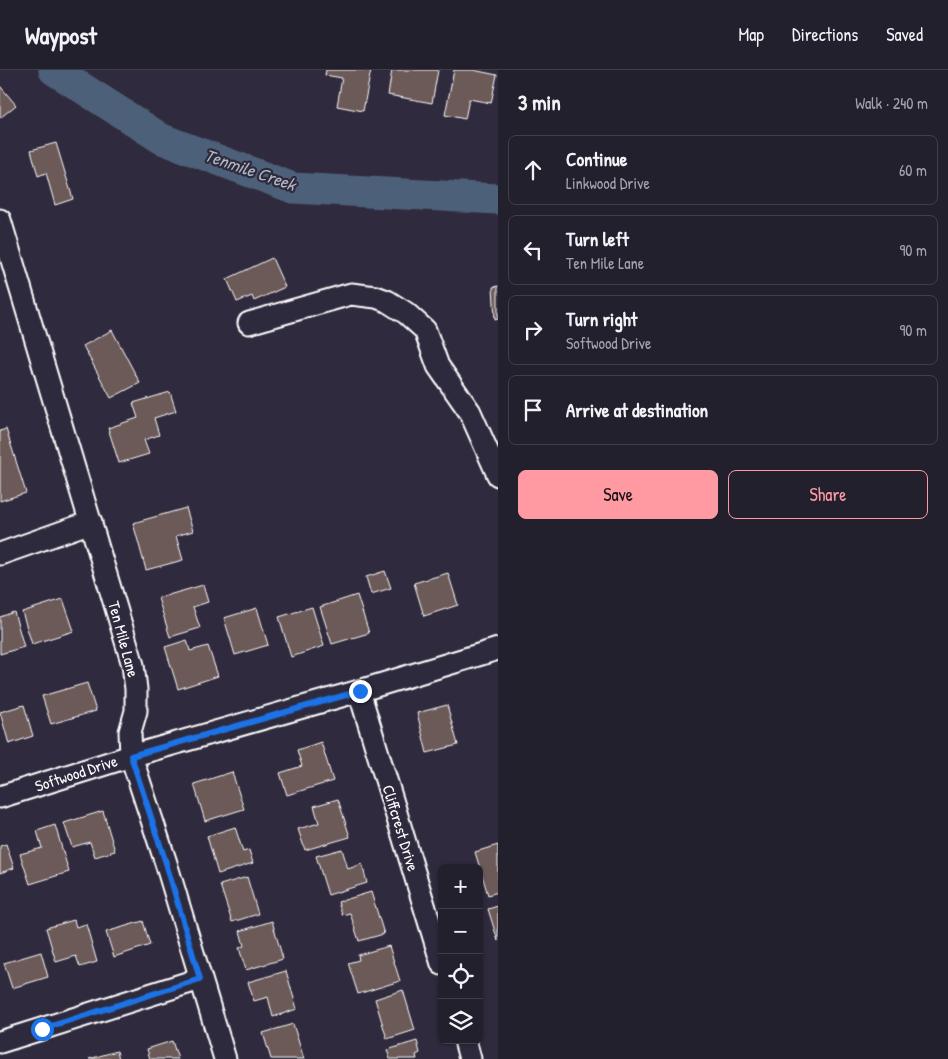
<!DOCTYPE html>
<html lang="en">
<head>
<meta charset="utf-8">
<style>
	:root { --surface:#23202e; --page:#2b2836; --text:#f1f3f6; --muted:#a3a3aa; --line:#403e4a; --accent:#ff9aa2 }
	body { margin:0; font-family:"Patrick Hand",sans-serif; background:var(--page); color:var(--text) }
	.controls { position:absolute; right:15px; bottom:15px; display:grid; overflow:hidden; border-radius:8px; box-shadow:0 1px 4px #0004 }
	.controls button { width:45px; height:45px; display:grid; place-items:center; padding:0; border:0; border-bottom:1px solid var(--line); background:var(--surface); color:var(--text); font:25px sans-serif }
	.stop { position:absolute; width:15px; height:15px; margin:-11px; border:4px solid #1a73e8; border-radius:50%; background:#fff }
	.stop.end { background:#1a73e8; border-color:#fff; box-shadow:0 1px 5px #0008 }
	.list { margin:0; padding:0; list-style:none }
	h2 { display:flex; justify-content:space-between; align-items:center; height:65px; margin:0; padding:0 20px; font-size:21px }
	h2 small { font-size:16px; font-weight:400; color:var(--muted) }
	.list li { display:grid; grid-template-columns:32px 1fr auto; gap:15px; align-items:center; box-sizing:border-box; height:70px; margin:0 10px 10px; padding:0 10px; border:1px solid var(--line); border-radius:8px }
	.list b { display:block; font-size:19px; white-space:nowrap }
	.list p { margin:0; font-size:16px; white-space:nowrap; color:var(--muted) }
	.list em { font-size:16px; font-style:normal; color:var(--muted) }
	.actions { display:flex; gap:10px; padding:15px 20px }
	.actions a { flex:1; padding:11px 0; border:1px solid var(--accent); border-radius:8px; text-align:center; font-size:18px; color:var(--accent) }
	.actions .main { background:var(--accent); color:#111 }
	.icon { flex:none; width:28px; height:28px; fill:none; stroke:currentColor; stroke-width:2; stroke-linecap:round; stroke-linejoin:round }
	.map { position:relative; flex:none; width:498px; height:989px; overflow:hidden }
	header { display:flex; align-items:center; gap:30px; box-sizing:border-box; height:70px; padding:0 25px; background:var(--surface); border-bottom:1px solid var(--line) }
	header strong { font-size:24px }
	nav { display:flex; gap:28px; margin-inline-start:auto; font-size:18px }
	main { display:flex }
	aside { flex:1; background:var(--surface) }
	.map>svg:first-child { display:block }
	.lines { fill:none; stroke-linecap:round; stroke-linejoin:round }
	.river { stroke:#4e6179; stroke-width:31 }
	.building { fill:#6c5a59; stroke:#fff }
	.minor-casing { stroke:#fff; stroke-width:25 }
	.minor { stroke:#2f2a3d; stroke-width:21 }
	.route { stroke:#1a73e8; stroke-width:6 }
	.labels { text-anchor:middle; stroke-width:4.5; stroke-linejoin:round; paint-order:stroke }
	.street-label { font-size:16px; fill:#fff; stroke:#2f2a3d }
	.water-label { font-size:18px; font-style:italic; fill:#afb8c3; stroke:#2f2a3d }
</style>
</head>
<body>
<header>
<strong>Waypost</strong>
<nav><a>Map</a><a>Directions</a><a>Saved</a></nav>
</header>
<main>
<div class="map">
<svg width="498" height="989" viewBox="0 0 498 989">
	<rect width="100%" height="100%" fill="#2f2a3d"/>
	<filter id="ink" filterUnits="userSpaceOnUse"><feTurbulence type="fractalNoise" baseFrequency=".02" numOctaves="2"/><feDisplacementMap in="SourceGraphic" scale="10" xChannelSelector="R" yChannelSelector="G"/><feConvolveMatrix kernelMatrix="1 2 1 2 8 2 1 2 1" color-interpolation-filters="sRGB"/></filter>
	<g filter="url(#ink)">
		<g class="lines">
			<!-- river -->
			<polyline class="river" points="54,0 162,69 293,118 498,129"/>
		</g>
		<!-- building -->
		<g class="building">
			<polygon points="326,0 371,0 363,41 337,36 342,8 325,5"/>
			<polygon points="392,0 438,0 432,33 388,25"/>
			<polygon points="454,0 473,0 497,5 491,33 469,29 465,49 445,45"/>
			<polygon points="0,16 16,35 0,48"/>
			<polygon points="56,73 73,129 55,135 46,103 38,106 31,80"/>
			<polygon points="272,188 285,217 254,231 252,226 237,232 227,209"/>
			<polygon points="498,216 498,249 495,250 493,217"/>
			<polygon points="112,260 140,313 111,328 83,276"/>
			<polygon points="170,322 176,341 154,348 159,365 144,370 149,384 119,393 108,358 138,348 133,333"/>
			<polygon points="6,359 26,423 0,431 0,361"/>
			<polygon points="186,438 193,461 176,466 183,490 146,500 133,453"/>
			<polygon points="385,501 391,518 371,524 366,507"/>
			<polygon points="448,503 458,535 424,546 414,513"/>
			<polygon points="203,515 208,532 193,537 200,558 170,567 158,528"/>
			<polygon points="357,525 369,563 332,574 320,537"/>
			<polygon points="63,529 74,561 32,574 22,542"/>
			<polygon points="312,537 324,576 291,587 279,547"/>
			<polygon points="257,538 268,575 235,585 224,548"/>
			<polygon points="14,542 24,577 0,584 0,547"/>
			<polygon points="187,570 190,581 208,576 218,606 178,619 165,577"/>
			<polygon points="87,613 96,641 51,654 42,626"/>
			<polygon points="24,635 33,666 9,674 0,642"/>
			<polygon points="447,635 458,675 427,683 417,643"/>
			<polygon points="321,672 333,711 287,725 280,703 302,696 297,680"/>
			<polygon points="232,702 244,739 205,751 194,714"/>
			<polygon points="338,729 350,767 305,780 298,759 319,753 314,736"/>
			<polygon points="103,741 115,781 95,787 90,772 72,777 64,753"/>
			<polygon points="55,755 69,802 30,814 20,784 42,778 37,761"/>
			<polygon points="235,757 243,782 249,780 253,793 218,804 207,766"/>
			<polygon points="6,774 14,798 0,803 0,776"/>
			<polygon points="498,775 498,822 488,825 475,782"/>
			<polygon points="342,779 348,799 362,794 367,813 328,825 316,786"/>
			<polygon points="247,807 258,844 232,852 220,815"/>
			<polygon points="371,822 384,864 359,871 350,843 342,845 338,832"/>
			<polygon points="498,836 498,871 488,839"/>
			<polygon points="74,850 76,857 86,854 97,892 80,897 76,886 56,892 46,858"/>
			<polygon points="143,851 150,875 114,887 106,862"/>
			<polygon points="272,851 283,889 246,900 239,878 244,876 240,861"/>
			<polygon points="389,876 400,911 358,924 348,893 359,890 358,885"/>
			<polygon points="41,882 48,907 12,918 4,893"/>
			<polygon points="286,901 297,939 273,947 268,927 254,931 248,912"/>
			<polygon points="403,920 415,960 387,969 375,929"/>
			<polygon points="293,954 304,989 271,989 263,963"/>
			<polygon points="172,971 178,989 150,989 147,979"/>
			<polygon points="417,971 420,983 416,985 417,989 390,989 387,980"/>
			<polygon points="117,981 119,989 89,989"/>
		</g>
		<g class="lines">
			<!-- minor casing -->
			<g class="minor-casing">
				<g id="minor">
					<polyline points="0,150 133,595 136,619 136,641 130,662 131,686 166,793 225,989"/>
					<polyline points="249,253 351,224 376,227 387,231 406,243 425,260 438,296 470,342 498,405"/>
					<polyline points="0,484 91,452"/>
					<polyline points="359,621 442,894"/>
					<polyline points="0,727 131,686 359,621 498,579"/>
					<polyline points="465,970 470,989"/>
					<polyline points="0,972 200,909"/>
				</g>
			</g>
			<!-- minor -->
			<use href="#minor" class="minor"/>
		</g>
	</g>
	<g class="lines" filter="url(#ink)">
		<!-- route -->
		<polyline class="route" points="42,959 200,909 166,793 131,686 360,621"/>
	</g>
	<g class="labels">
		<!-- street labels -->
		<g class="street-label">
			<text transform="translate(124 569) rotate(75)" y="6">Ten Mile Lane</text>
			<text transform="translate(76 703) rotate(-18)" y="6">Softwood Drive</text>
			<text transform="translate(401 758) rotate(73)" y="6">Cliffcrest Drive</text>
		</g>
		<!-- water labels -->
		<g class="water-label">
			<text transform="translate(250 100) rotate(19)" y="6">Tenmile Creek</text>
		</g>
	</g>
</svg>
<div class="controls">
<button>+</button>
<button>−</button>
<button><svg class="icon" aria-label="locate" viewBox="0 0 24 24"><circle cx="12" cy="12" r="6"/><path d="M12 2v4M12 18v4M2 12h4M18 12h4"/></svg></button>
<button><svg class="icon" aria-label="layers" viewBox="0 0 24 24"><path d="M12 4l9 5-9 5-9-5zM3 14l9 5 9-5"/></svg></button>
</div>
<div class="stop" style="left:42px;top:959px"></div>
<div class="stop end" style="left:360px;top:621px"></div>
</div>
<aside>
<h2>3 min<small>Walk · 240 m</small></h2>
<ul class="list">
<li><svg class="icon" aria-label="ahead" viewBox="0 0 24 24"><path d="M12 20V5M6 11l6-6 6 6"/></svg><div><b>Continue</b><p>Linkwood Drive</p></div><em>60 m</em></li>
<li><svg class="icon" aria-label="left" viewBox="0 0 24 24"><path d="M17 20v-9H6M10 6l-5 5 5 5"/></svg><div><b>Turn left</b><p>Ten Mile Lane</p></div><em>90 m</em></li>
<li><svg class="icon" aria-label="right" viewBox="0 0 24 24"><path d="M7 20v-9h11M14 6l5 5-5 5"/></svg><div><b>Turn right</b><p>Softwood Drive</p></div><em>90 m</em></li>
<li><svg class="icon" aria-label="arrive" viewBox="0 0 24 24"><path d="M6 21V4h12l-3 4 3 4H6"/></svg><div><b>Arrive at destination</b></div></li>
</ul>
<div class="actions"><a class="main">Save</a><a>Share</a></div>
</aside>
</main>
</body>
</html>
